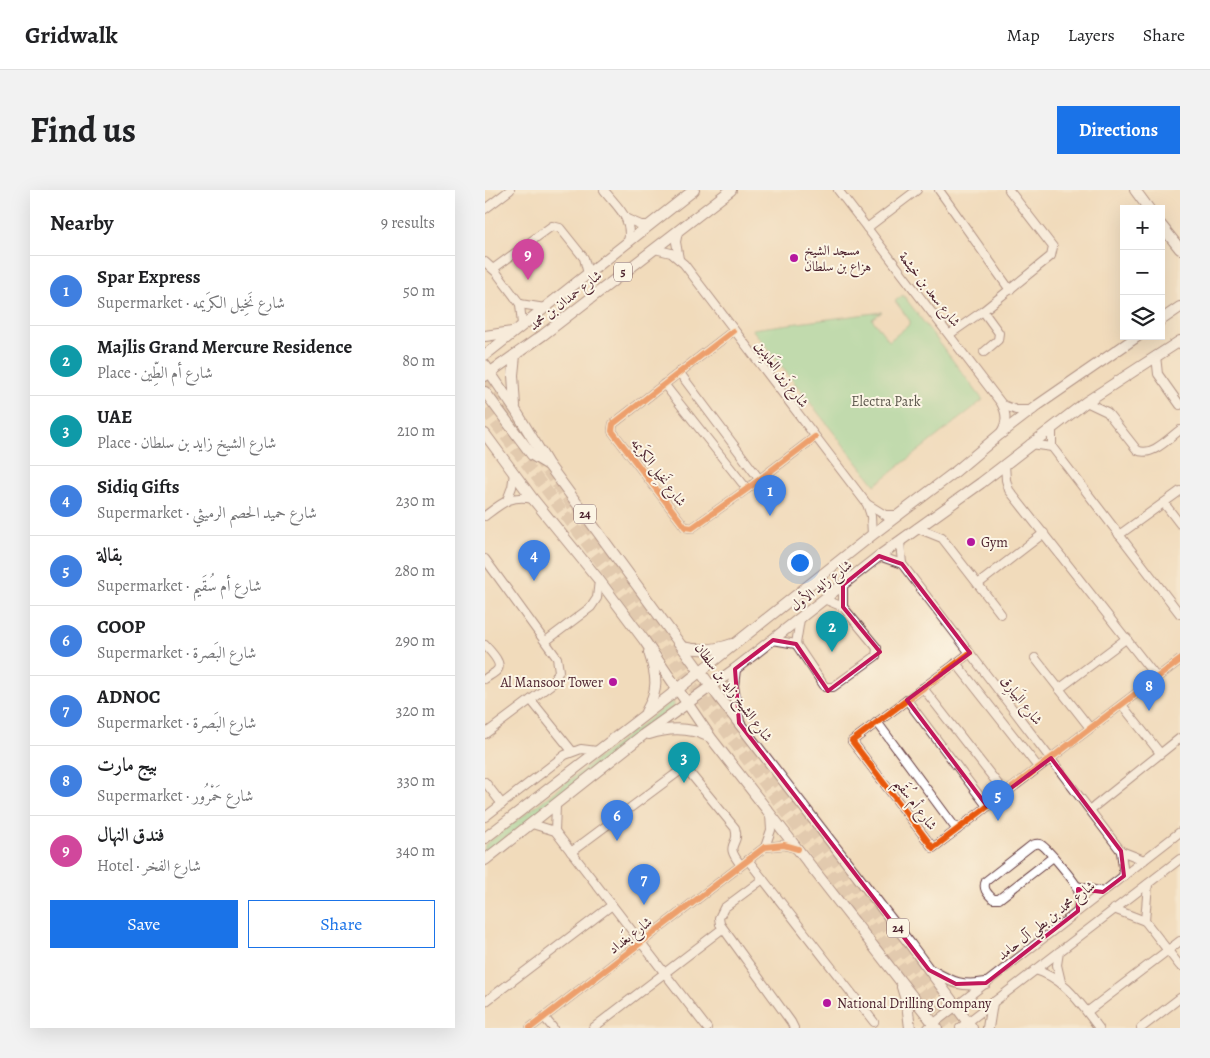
<!DOCTYPE html>
<html lang="en">
<head>
<meta charset="utf-8">
<style>
	:root { --surface:#fff; --page:#f2f2f2; --text:#202124; --muted:#757577; --line:#e0e0e0; --accent:#1a73e8 }
	body { margin:0; font-family:Alegreya,Amiri,serif; background:var(--page); color:var(--text) }
	.controls { position:absolute; right:15px; top:15px; display:grid; overflow:hidden; border-radius:0px; box-shadow:0 5px 20px #0002 }
	.controls button { width:45px; height:45px; display:grid; place-items:center; padding:0; border:0; border-bottom:1px solid var(--line); background:var(--surface); color:var(--text); font:25px sans-serif }
	.you { position:absolute; left:314px; top:372px; width:18px; height:18px; margin:-12px; border:4px solid #fff; border-radius:50%; background:#1a73e8; box-shadow:0 0 0 8px #1a73e833 }
	.badge { display:grid; place-items:center; width:32px; height:32px; border-radius:50%; background:var(--accent); color:#fff; font-size:16px; font-weight:700 }
	.pin { position:absolute; translate:-50% -41px; filter:drop-shadow(0 1px 2px #0008) }
	.pin::after { content:''; position:absolute; top:26px; width:18px; height:15px; background:inherit; clip-path:polygon(0 0,100% 0,50% 100%) }
	.list { margin:0; padding:0; list-style:none }
	h2 { display:flex; justify-content:space-between; align-items:center; height:65px; margin:0; padding:0 20px; font-size:21px }
	h2 small { font-size:16px; font-weight:400; color:var(--muted) }
	.list li { display:grid; grid-template-columns:32px 1fr auto; gap:15px; align-items:center; box-sizing:border-box; height:70px; padding:0 20px; border-top:1px solid var(--line) }
	.list b { display:block; font-size:19px; white-space:nowrap }
	.list p { margin:0; font-size:16px; white-space:nowrap; color:var(--muted) }
	.list em { font-size:16px; font-style:normal; color:var(--muted) }
	.actions { display:flex; gap:10px; padding:15px 20px }
	.actions a { flex:1; padding:11px 0; border:1px solid var(--accent); border-radius:0px; text-align:center; font-size:18px; color:var(--accent) }
	.actions .main { background:var(--accent); color:#fff }
	.icon { flex:none; width:28px; height:28px; fill:none; stroke:currentColor; stroke-width:2; stroke-linecap:round; stroke-linejoin:round }
	.map { position:relative; flex:none; width:695px; height:838px; overflow:hidden; border-radius:0px }
	header { display:flex; align-items:center; gap:30px; box-sizing:border-box; height:70px; padding:0 25px; background:var(--surface); border-bottom:1px solid var(--line) }
	header strong { font-size:24px }
	nav { display:flex; gap:28px; margin-inline-start:auto; font-size:18px }
	.intro { display:flex; align-items:center; justify-content:space-between; box-sizing:border-box; height:120px; padding:0 30px }
	h1 { margin:0; font-size:35px }
	.button { padding:12px 22px; border-radius:0px; background:var(--accent); color:#fff; font-size:18px; font-weight:700 }
	main { display:flex; gap:30px; padding:0 30px }
	aside { flex:1; background:var(--surface); border-radius:0px; box-shadow:0 5px 20px #0002 }
	.map>svg:first-child { display:block }
	.green { fill:#87da9b; stroke:#687c63 }
	.lines { fill:none; stroke-linecap:round; stroke-linejoin:round }
	.highway-tunnel { stroke:#d0b59e; stroke-width:11; stroke-dasharray:11 5.5; stroke-linecap:butt }
	.minor-casing { stroke:#633b41; stroke-width:10 }
	.major-casing { stroke:#633b41; stroke-width:12 }
	.minor { stroke:#fff; stroke-width:8 }
	.major { stroke:#fff; stroke-width:10 }
	.cycleway-casing { stroke:#fcf5e5; stroke-width:9 }
	.cycleway { stroke:#e8590c; stroke-width:6 }
	.marked { fill:none; stroke:#c2185b; stroke-width:4; stroke-linejoin:round }
	.poi-dot { fill:#b5179e; stroke:#fcf5e5; stroke-width:2 }
	.labels { text-anchor:middle; stroke-width:4; stroke-linejoin:round; paint-order:stroke }
	.shield { fill:#fcf5e5; stroke:#7f5f63; stroke-width:1 }
	.shield-label { font-size:12px; font-weight:bold; fill:#4a1f2b }
	.poi-label { font-size:14px; fill:#4a1f2b; stroke:#fcf5e5; text-anchor:start }
	.street-label { font-size:14px; fill:#4a1f2b; stroke:#fcf5e5 }
	.park-label { font-size:14px; fill:#5c574d; stroke:#fcf5e5 }
</style>
</head>
<body>
<header>
<strong>Gridwalk</strong>
<nav><a>Map</a><a>Layers</a><a>Share</a></nav>
</header>
<div class="intro"><h1>Find us</h1><a class="button">Directions</a></div>
<main>
<aside>
<h2>Nearby<small>9 results</small></h2>
<ul class="list">
<li><span class="badge" style="background:#3f7fe0">1</span><div><b>Spar Express</b><p>Supermarket · شارع نَخِيل الكرَيمه</p></div><em>50 m</em></li>
<li><span class="badge" style="background:#0f9aa8">2</span><div><b>Majlis Grand Mercure Residence</b><p>Place · شارع أم الطِّين</p></div><em>80 m</em></li>
<li><span class="badge" style="background:#0f9aa8">3</span><div><b>UAE</b><p>Place · شارع الشيخ زايد بن سلطان</p></div><em>210 m</em></li>
<li><span class="badge" style="background:#3f7fe0">4</span><div><b>Sidiq Gifts</b><p>Supermarket · شارع حميد الحصم الرميثي</p></div><em>230 m</em></li>
<li><span class="badge" style="background:#3f7fe0">5</span><div><b>بقالة</b><p>Supermarket · شارع أم سُقَيم</p></div><em>280 m</em></li>
<li><span class="badge" style="background:#3f7fe0">6</span><div><b>COOP</b><p>Supermarket · شارع البَصرة</p></div><em>290 m</em></li>
<li><span class="badge" style="background:#3f7fe0">7</span><div><b>ADNOC</b><p>Supermarket · شارع البَصرة</p></div><em>320 m</em></li>
<li><span class="badge" style="background:#3f7fe0">8</span><div><b>بيج مارت</b><p>Supermarket · شارع حَمْرُور</p></div><em>330 m</em></li>
<li><span class="badge" style="background:#d1479c">9</span><div><b>فندق النهال</b><p>Hotel · شارع الفخر</p></div><em>340 m</em></li>
</ul>
<div class="actions"><a class="main">Save</a><a>Share</a></div>
</aside>
<div class="map">
<svg width="695" height="838" viewBox="0 0 695 838">
	<rect width="100%" height="100%" fill="#fcf5e5"/>
	<filter id="ink" filterUnits="userSpaceOnUse"><feTurbulence type="fractalNoise" baseFrequency=".02" numOctaves="2"/><feDisplacementMap in="SourceGraphic" scale="10" xChannelSelector="R" yChannelSelector="G"/><feConvolveMatrix kernelMatrix="1 2 1 2 8 2 1 2 1" color-interpolation-filters="sRGB"/></filter>
	<filter id="wash" filterUnits="userSpaceOnUse"><feTurbulence type="fractalNoise" baseFrequency=".0096" numOctaves="4" result="noise"/><feDisplacementMap in="SourceGraphic" scale="20" xChannelSelector="R" yChannelSelector="G"/><feGaussianBlur stdDeviation="1.12" result="paint"/><feColorMatrix in="noise" values="0 0 0 0 0 0 0 0 0 0 0 0 0 0 0 0 0 1.4 0 .05"/><feComposite in="paint" operator="in"/></filter>
	<g filter="url(#wash)">
		<rect width="100%" height="100%" fill="#f1dbbb"/>
		<!-- green -->
		<g class="green">
			<polygon points="418,105 498,210 390,295 267,139 397,122 387,129 404,151 425,134 425,131 410,111"/>
			<polygon points="187,511 190,515 0,664 0,655"/>
		</g>
	</g>
	<g filter="url(#ink)">
		<g class="lines">
			<!-- highway-tunnel -->
			<g class="highway-tunnel">
				<polyline points="0,190 33,240"/>
				<path d="M0,220c158,204 306,415 464,618"/>
				<polyline points="52,267 216,492 476,838"/>
			</g>
			<!-- minor casing -->
			<g class="minor-casing">
				<g id="minor">
					<path d="M119,0c14,18 29,28 24,52"/>
					<path d="M353,0l163,213c6,11 6,19 0,29"/>
					<polyline points="454,0 525,100"/>
					<polyline points="0,19 25,0"/>
					<polyline points="142,29 156,35 165,35"/>
					<polyline points="382,38 432,0"/>
					<polyline points="193,42 191,52 194,69"/>
					<polyline points="170,59 186,63 199,74 382,314 400,325 414,325"/>
					<polyline points="0,72 11,82 35,114 37,135"/>
					<polyline points="8,79 67,36 75,38 99,68 103,84"/>
					<polyline points="35,114 60,118"/>
					<polyline points="498,121 514,143 513,150 499,162"/>
					<polyline points="248,141 128,234 127,241 200,337 207,338 262,299 330,247"/>
					<polyline points="465,144 498,121 566,66 568,57 524,0"/>
					<polyline points="671,166 673,184 695,215"/>
					<polyline points="194,182 275,290"/>
					<polyline points="179,194 262,299"/>
					<path d="M601,212l21,10 30,38c14,8 32,-12 43,-20"/>
					<polyline points="518,215 531,220 548,220"/>
					<polyline points="567,238 567,257 695,424"/>
					<polyline points="545,254 567,257"/>
					<polyline points="520,274 521,290 524,300 672,488"/>
					<polyline points="22,310 27,297 29,283"/>
					<polyline points="679,313 695,334"/>
					<polyline points="382,314 386,326 387,345"/>
					<path d="M0,326c17,-13 26,-22 48,-17"/>
					<polyline points="432,338 457,348 516,424"/>
					<polyline points="634,345 695,301"/>
					<polyline points="415,351 417,374"/>
					<polyline points="394,366 417,374 636,661 659,670"/>
					<polyline points="0,369 72,468 74,481 68,493 0,544"/>
					<polyline points="493,394 559,343"/>
					<polyline points="358,417 358,395"/>
					<polyline points="315,429 311,454 340,497 348,497 391,466 392,458 358,417 339,409"/>
					<polyline points="288,450 311,454"/>
					<polyline points="61,451 106,417 112,408 114,390"/>
					<path d="M0,455c4,5 17,17 13,24 -2,4 -10,7 -13,10"/>
					<polyline points="485,463 367,551 448,658 695,470"/>
					<polyline points="550,468 605,538"/>
					<polyline points="471,473 553,577"/>
					<polyline points="438,498 520,603"/>
					<polyline points="574,499 642,448"/>
					<polyline points="46,510 87,561"/>
					<polyline points="422,510 502,616"/>
					<polyline points="637,515 675,563"/>
					<polyline points="392,532 472,640"/>
					<polyline points="0,592 17,614"/>
					<polyline points="605,620 695,548"/>
					<polyline points="0,627 80,565 96,559 112,561"/>
					<polyline points="47,634 70,641 222,838"/>
					<polyline points="70,641 71,616"/>
					<polyline points="280,657 286,640 285,625"/>
					<polyline points="636,661 639,686"/>
					<path d="M86,662l114,-85 50,61c6,19 -13,14 6,37"/>
					<path d="M568,667l-54,42h-6c-5,-5 -11,-10 -7,-18l46,-36c3,-1 5,-2 8,-1 6,2 34,37 37,43 3,7 2,17 1,24"/>
					<polyline points="263,670 389,832"/>
					<polyline points="278,689 239,718 234,728 235,734 306,832 309,838"/>
					<polyline points="591,696 618,702"/>
					<polyline points="629,719 660,731 695,776"/>
					<polyline points="660,731 663,694"/>
					<polyline points="574,762 572,775 576,792"/>
					<path d="M550,780c30,8 46,35 64,58"/>
					<polyline points="0,812 127,715"/>
					<polyline points="602,822 695,751"/>
					<polyline points="59,827 68,838"/>
					<polyline points="45,838 280,657 299,655 313,659"/>
					<polyline points="108,838 237,739"/>
					<polyline points="443,838 695,642"/>
					<polyline points="475,838 695,669"/>
					<polyline points="656,838 695,808"/>
				</g>
			</g>
			<!-- major casing -->
			<g class="major-casing">
				<g id="major">
					<polyline points="650,0 664,19"/>
					<polyline points="676,35 695,59"/>
					<polyline points="676,130 695,117"/>
					<polyline points="0,146 27,142"/>
					<polyline points="0,165 209,0"/>
					<polyline points="0,175 31,221 63,274 233,506 425,754 487,838"/>
					<polyline points="0,186 58,145 246,0"/>
					<polyline points="0,202 47,265 62,274"/>
					<polyline points="30,216 28,185 30,165"/>
					<polyline points="0,244 48,309 114,390 159,450 226,548 452,838"/>
					<path d="M198,457c17,4 33,3 49,-3"/>
					<polyline points="250,479 248,496 254,532"/>
					<path d="M161,522c13,-23 11,-35 3,-60"/>
					<path d="M164,544c21,-7 41,-7 61,3"/>
					<polyline points="0,648 183,507 387,345 470,282 514,245 553,215 653,146"/>
					<polyline points="0,670 158,545 250,479 394,366 496,293 601,212 695,151"/>
					<path d="M447,781c21,12 30,16 54,12"/>
					<polyline points="417,797 422,813 425,838"/>
					<polyline points="503,838 507,813"/>
				</g>
			</g>
			<!-- minor -->
			<use href="#minor" class="minor"/>
			<!-- major -->
			<use href="#major" class="major"/>
			<!-- cycleway casing -->
			<g class="cycleway-casing">
				<g id="cycleway">
					<polyline points="248,141 128,234 127,241 200,337 207,338 262,299 330,247"/>
					<polyline points="485,463 367,551 448,658 695,470"/>
					<polyline points="45,838 280,657 299,655 313,659"/>
				</g>
			</g>
			<!-- cycleway -->
			<use href="#cycleway" class="cycleway"/>
		</g>
	</g>
	<!-- marked area -->
	<path d="M0 0H695V838H0ZM394,366l23,8 68,89 -63,47 80,106 64,-48 70,93 3,25 -21,16 -25,-3v22l-92,72 -30,1 -27,-14 -190,-247 -4,-54 38,-29 23,4 32,47 52,-39 -37,-45v-22z" fill="#f1dbbb" fill-opacity=".55" fill-rule="evenodd"/>
	<path class="marked" d="M394,366l23,8 68,89 -63,47 80,106 64,-48 70,93 3,25 -21,16 -25,-3v22l-92,72 -30,1 -27,-14 -190,-247 -4,-54 38,-29 23,4 32,47 52,-39 -37,-45v-22z"/>
	<!-- markers -->
	<g class="poi-dot">
		<circle cx="309" cy="68" r="5"/>
		<circle cx="486" cy="352" r="5"/>
		<circle cx="128" cy="492" r="5"/>
		<circle cx="342" cy="813" r="5"/>
	</g>
	<g class="labels">
		<!-- shield labels -->
		<g class="shield">
			<rect x="129" y="72.5" width="18" height="19" rx="4"/>
			<rect x="89" y="314.5" width="22" height="19" rx="4"/>
			<rect x="402" y="728.5" width="22" height="19" rx="4"/>
		</g>
		<g class="shield-label">
			<text x="138" y="86">5</text>
			<text x="100" y="328">24</text>
			<text x="413" y="742">24</text>
		</g>
		<!-- poi labels -->
		<g class="poi-label">
			<text x="319" y="65">مسجد الشيخ<tspan x="319" dy="16">هزاع بن سلطان</tspan></text>
			<text x="496" y="357">Gym</text>
			<text x="118" y="497" text-anchor="end">Al Mansoor Tower</text>
			<text x="352" y="818">National Drilling Company</text>
		</g>
		<!-- street labels -->
		<g class="street-label">
			<text transform="translate(445 99) rotate(52)" y="5">شارع سعد بن خيثمة</text>
			<text transform="translate(80 110) rotate(-38)" y="5">شارع حمدان بن محمد</text>
			<text transform="translate(297 184) rotate(53)" y="5">شارع زَين العَابِدين</text>
			<text transform="translate(174 282) rotate(53)" y="5">شارع نَخِيل الكرَيمه</text>
			<text transform="translate(336 395) rotate(-38)" y="5">شارع زايد الأول</text>
			<text transform="translate(249 502) rotate(53)" y="5">شارع الشيخ زايد بن سلطان</text>
			<text transform="translate(537 510) rotate(52)" y="5">شارع البَيارِق</text>
			<text transform="translate(431 614) rotate(53)" y="5">شارع أم سُقَيم</text>
			<text transform="translate(561 730) rotate(-38)" y="5">شارع محمد بن بطي آل حامد</text>
			<text transform="translate(145 745) rotate(-38)" y="5">شارع بَغداد</text>
		</g>
		<!-- park labels -->
		<g class="park-label">
			<text x="401" y="216">Electra Park</text>
		</g>
	</g>
</svg>
<div class="controls">
<button>+</button>
<button>−</button>
<button><svg class="icon" aria-label="layers" viewBox="0 0 24 24"><path d="M12 4l9 5-9 5-9-5zM3 14l9 5 9-5"/></svg></button>
</div>
<div class="you"></div>
<div class="pin badge" style="left:285px;top:326px;background:#3f7fe0">1</div>
<div class="pin badge" style="left:347px;top:462px;background:#0f9aa8">2</div>
<div class="pin badge" style="left:199px;top:593px;background:#0f9aa8">3</div>
<div class="pin badge" style="left:49px;top:391px;background:#3f7fe0">4</div>
<div class="pin badge" style="left:513px;top:631px;background:#3f7fe0">5</div>
<div class="pin badge" style="left:132px;top:651px;background:#3f7fe0">6</div>
<div class="pin badge" style="left:159px;top:715px;background:#3f7fe0">7</div>
<div class="pin badge" style="left:664px;top:521px;background:#3f7fe0">8</div>
<div class="pin badge" style="left:43px;top:90px;background:#d1479c">9</div>
</div>
</main>
</body>
</html>
